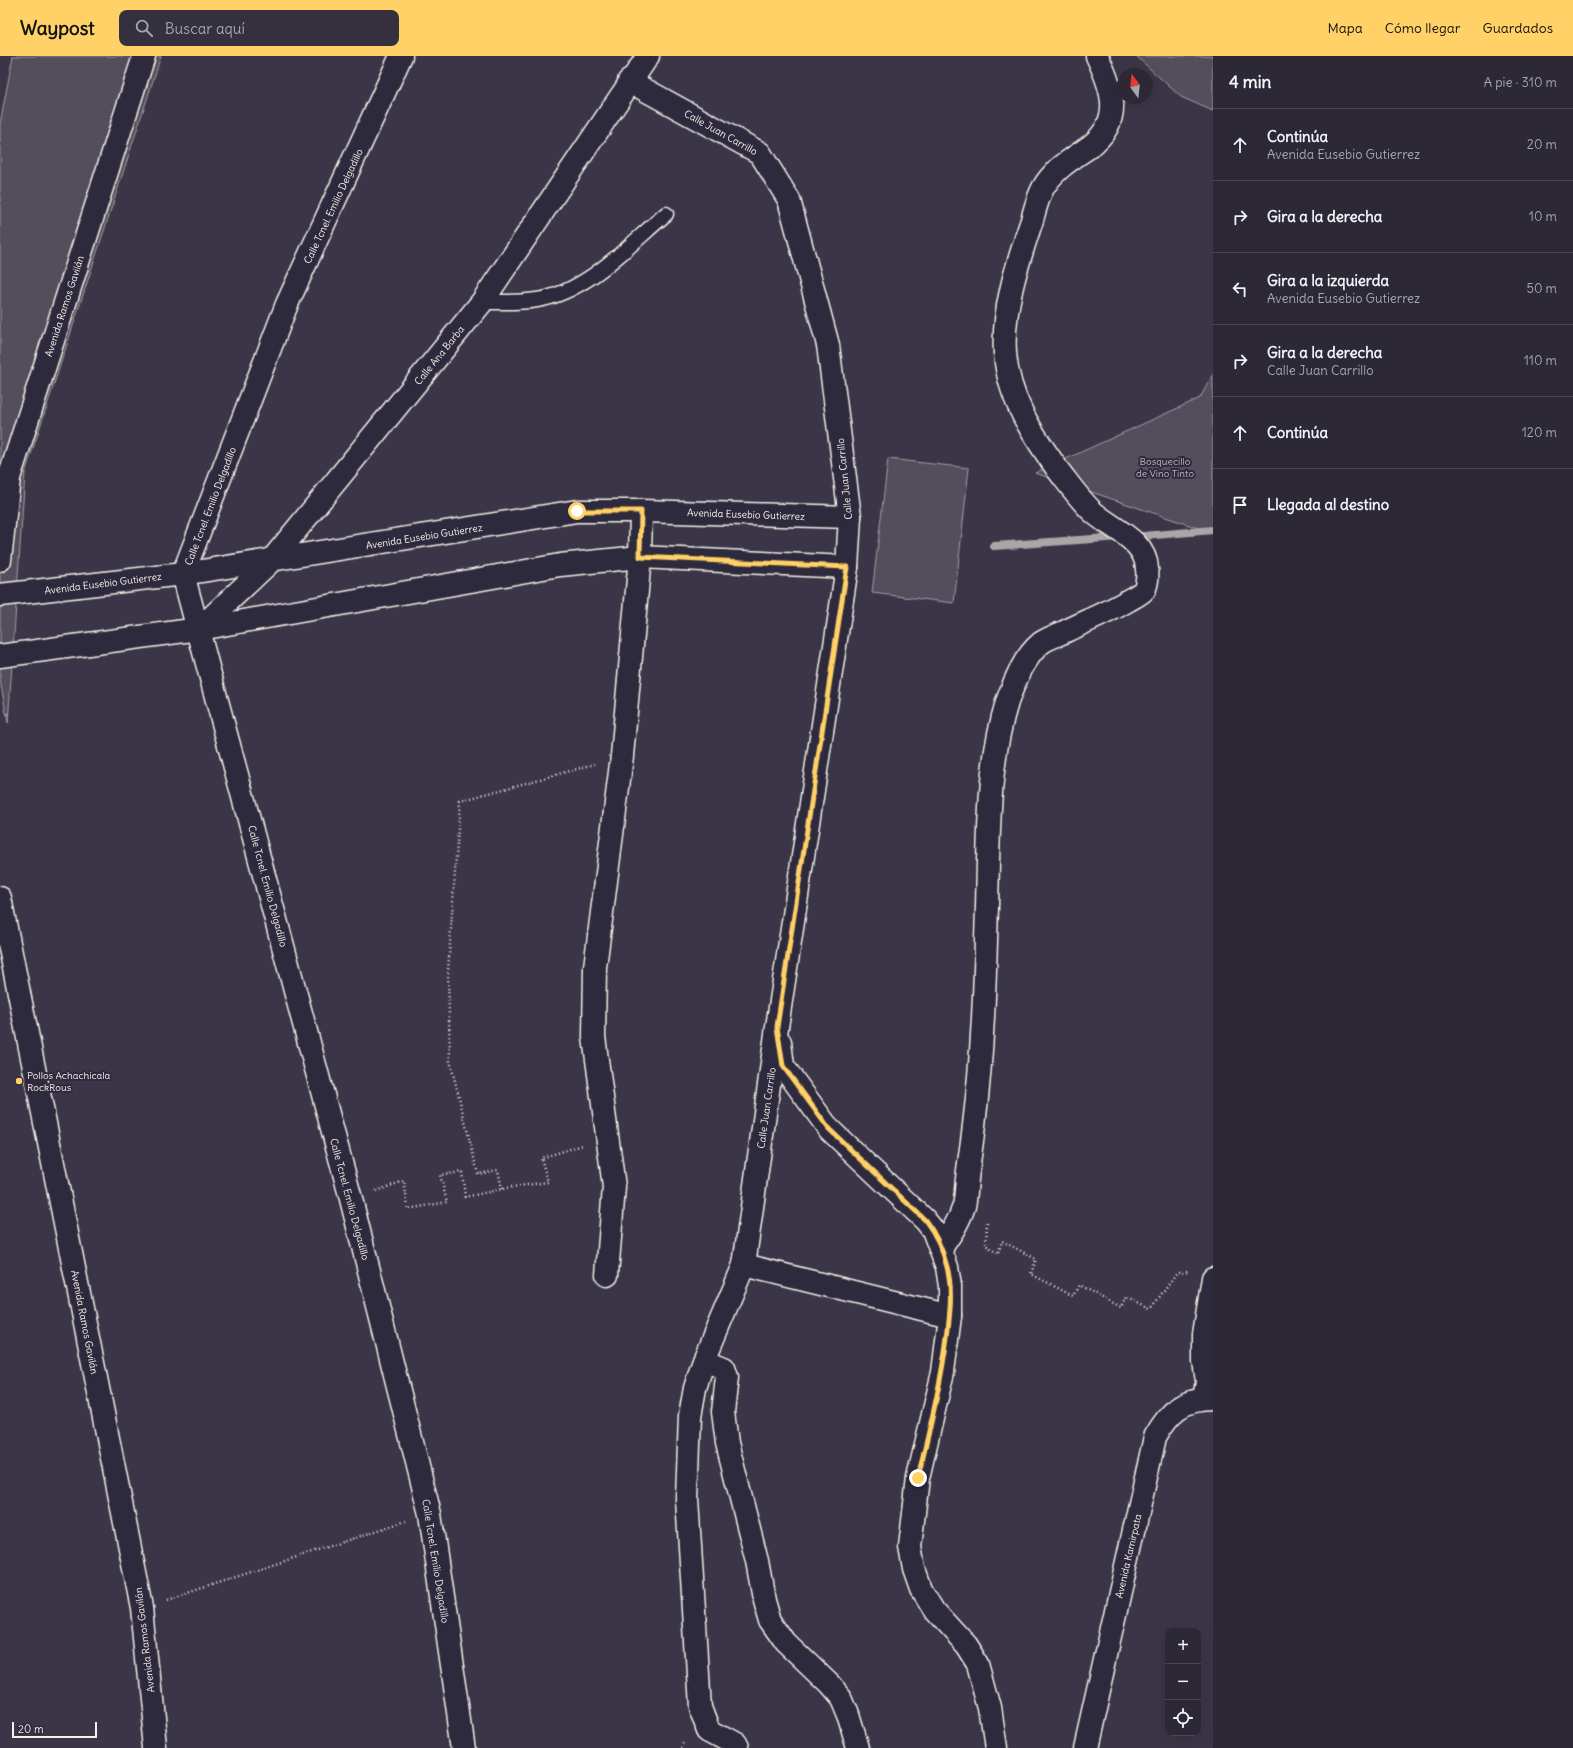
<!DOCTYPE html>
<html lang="es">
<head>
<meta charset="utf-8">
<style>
	:root { --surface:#2c2835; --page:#34303d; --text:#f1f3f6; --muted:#a6a6ad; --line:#484450; --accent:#ffd166 }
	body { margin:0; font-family:Delius,sans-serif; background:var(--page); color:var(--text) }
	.controls { position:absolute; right:12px; bottom:12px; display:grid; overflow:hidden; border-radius:8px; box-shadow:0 4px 16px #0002 }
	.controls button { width:36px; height:36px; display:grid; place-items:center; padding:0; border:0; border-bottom:1px solid var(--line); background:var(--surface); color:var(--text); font:20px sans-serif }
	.compass { position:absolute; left:1117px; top:12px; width:36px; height:36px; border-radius:50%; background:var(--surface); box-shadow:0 4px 16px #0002; rotate:345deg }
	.scale { position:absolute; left:12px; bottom:10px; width:85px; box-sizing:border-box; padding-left:4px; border:2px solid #f4f1e8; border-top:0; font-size:11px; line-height:14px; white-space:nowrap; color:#f4f1e8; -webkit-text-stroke:3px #2f2a3d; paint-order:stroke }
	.stop { position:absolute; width:12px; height:12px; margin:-9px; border:3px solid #ffd166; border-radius:50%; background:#fff }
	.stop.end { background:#ffd166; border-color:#fff; box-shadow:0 1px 4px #0008 }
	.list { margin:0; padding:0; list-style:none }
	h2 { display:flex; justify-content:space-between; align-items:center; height:52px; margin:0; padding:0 16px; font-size:17px }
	h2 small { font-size:13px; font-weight:400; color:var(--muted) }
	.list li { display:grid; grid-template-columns:26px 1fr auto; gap:12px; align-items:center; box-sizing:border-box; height:72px; padding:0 16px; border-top:1px solid var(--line) }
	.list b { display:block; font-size:15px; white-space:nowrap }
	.list p { margin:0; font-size:13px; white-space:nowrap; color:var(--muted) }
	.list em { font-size:13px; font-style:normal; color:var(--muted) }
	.icon { flex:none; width:22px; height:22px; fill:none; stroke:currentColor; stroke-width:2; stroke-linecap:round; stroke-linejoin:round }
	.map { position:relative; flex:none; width:1213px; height:1692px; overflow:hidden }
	header { display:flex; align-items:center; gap:24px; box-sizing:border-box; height:56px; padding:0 20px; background:var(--accent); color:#111 }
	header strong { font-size:19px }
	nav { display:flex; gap:22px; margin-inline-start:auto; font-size:14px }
	.search { width:280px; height:36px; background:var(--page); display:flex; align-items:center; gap:10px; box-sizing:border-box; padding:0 14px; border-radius:8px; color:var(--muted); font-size:15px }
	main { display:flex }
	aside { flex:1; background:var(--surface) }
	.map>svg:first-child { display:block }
	.green { fill:#534e5c; stroke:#a4a0a2 }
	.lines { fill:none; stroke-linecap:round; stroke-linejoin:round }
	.stream { stroke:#aaa6a7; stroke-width:8 }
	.service-casing { stroke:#f4f1e8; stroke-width:17 }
	.minor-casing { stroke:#f4f1e8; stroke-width:25 }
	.path { stroke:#f4f1e8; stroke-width:2.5; stroke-dasharray:1 3; stroke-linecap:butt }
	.service { stroke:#2f2a3d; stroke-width:14 }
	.minor { stroke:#2f2a3d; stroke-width:22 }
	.route { stroke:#ffd166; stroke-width:5 }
	.poi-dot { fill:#ffd166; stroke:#2f2a3d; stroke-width:1.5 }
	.labels { text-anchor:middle; stroke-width:4; stroke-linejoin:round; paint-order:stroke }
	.street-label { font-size:10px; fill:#f4f1e8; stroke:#2f2a3d }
	.park-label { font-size:10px; fill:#bcb8b7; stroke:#2f2a3d }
	.poi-label { font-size:10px; fill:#f4f1e8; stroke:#2f2a3d; text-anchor:start }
</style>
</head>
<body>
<header>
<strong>Waypost</strong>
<div class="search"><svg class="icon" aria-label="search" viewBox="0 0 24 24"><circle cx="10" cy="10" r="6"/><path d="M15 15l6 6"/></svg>Buscar aquí</div>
<nav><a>Mapa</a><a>Cómo llegar</a><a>Guardados</a></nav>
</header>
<main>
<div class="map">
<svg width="1213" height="1692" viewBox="0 0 1213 1692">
	<rect width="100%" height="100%" fill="#3b3647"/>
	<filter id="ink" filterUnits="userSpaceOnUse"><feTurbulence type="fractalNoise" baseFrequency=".025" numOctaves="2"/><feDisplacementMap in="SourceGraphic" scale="8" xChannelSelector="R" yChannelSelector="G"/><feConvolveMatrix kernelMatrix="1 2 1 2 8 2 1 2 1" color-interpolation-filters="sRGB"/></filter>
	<g filter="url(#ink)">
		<!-- green -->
		<g class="green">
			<polygon points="13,0 161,0 25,417 8,667 0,624 0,68"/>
			<polygon points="1136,0 1213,0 1213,55 1181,41"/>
			<polygon points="1213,318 1213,472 1204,474 1035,417 1200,342"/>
			<polygon points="888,403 969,412 954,547 872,537"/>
		</g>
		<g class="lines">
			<!-- stream -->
			<g class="stream">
				<polyline points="1132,481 1213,474"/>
				<polyline points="994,490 1121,481"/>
			</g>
			<!-- service casing -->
			<g class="service-casing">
				<path id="service" d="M482,246c18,0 37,1 55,-2 50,-8 92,-55 129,-86"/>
			</g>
			<!-- minor casing -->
			<g class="minor-casing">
				<g id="minor">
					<polyline points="401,0 287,248 183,518 351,1143 430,1458 464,1692"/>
					<polyline points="629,25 760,97 789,144 828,289 850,461 847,511 777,971 744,1209 704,1304 695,1332 690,1360 687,1443 700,1650 709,1674 735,1688 737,1692"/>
					<polyline points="0,504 9,422 144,0"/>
					<polyline points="0,539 183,518 577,455 641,455 850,461"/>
					<polyline points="199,573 271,505 482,246 648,0"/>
					<polyline points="0,600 199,573 560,509 640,501 847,511"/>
					<polyline points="0,842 142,1552 156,1692"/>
					<polyline points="780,986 783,1010 829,1073 925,1164 933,1174 947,1211 950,1230 950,1260 943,1316 918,1422 910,1491 914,1513 921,1533 934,1554 966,1589 978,1608 990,1652 996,1692"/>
					<path d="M941,1192c9,-13 18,-26 23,-42 2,-8 2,-18 3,-27 2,-18 5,-36 7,-54 9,-73 11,-146 13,-219 2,-68 0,-139 20,-204 7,-20 17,-45 34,-59 7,-5 17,-8 25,-12 20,-10 42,-18 61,-30 5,-3 14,-7 17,-11 3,-5 4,-15 3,-21 -1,-29 -35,-40 -54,-57 -13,-12 -24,-28 -35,-42 -25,-35 -50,-72 -53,-117 -3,-44 13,-91 27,-133 3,-11 6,-23 11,-32 11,-19 29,-29 46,-41 35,-26 24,-57 8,-91"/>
					<polyline points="744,1209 950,1260"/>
					<polyline points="607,1219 614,1131 594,981 595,911 622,700 640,501 641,455"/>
					<polyline points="704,1304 724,1312 727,1321 723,1356 727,1387 757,1505 764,1543 770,1564 786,1587 829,1628 841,1642 848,1659 858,1692"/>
					<polyline points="1204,1343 1207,1325 1204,1305 1204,1278 1213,1222"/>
					<path d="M1085,1692l70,-311c14,-25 27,-38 58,-38"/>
				</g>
			</g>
			<!-- path -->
			<g class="path">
				<polyline points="502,1133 498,1114 478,1118 450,1005 448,915 460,745 595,708"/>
				<polyline points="376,1135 404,1125 408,1153 447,1146 440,1119 462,1116 465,1141 512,1131 548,1126 541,1102 583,1089"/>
				<polyline points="987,1166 986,1189 998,1198 1002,1185 1036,1203 1031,1218 1073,1240 1079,1229 1121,1252 1126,1241 1151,1253 1177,1216 1188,1215"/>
				<polyline points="166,1544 406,1465"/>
				<polyline points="683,1692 686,1685"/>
			</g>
			<!-- service -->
			<use href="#service" class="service"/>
			<!-- minor -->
			<use href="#minor" class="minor"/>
		</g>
	</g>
	<g class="lines" filter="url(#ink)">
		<!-- route -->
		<path class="route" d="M577,455h64l-1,46 207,10 -70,460 6,39 46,63 96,91c10,13 18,30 22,47 6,22 3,47 0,70 -6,47 -18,94 -29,141"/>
	</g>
	<!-- markers -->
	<circle class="poi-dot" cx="19" cy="1025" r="4"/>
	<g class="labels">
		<!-- street labels -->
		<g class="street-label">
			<text transform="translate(721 76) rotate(29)" y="4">Calle Juan Carrillo</text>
			<text transform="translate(333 150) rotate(-65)" y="4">Calle Tcnel. Emilio Delgadillo</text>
			<text transform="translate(64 250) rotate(-72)" y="4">Avenida Ramos Gavilán</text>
			<text transform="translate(439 299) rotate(-51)" y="4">Calle Ana Barba</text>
			<text transform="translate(844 423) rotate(-96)" y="4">Calle Juan Carrillo</text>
			<text transform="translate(210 450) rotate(-69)" y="4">Calle Tcnel. Emilio Delgadillo</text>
			<text transform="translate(746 458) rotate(2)" y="4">Avenida Eusebio Gutierrez</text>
			<text transform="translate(424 480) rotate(-9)" y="4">Avenida Eusebio Gutierrez</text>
			<text transform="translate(103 527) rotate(-7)" y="4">Avenida Eusebio Gutierrez</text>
			<text transform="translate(268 830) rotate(75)" y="4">Calle Tcnel. Emilio Delgadillo</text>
			<text transform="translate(766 1052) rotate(-82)" y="4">Calle Juan Carrillo</text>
			<text transform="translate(350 1143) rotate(75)" y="4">Calle Tcnel. Emilio Delgadillo</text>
			<text transform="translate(85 1266) rotate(79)" y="4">Avenida Ramos Gavilán</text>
			<text transform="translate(1128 1500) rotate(-77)" y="4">Avenida Kamirpata</text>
			<text transform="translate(436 1505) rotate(81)" y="4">Calle Tcnel. Emilio Delgadillo</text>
			<text transform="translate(144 1584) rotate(-97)" y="4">Avenida Ramos Gavilán</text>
		</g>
		<!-- park labels -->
		<g class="park-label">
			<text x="1165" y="409">Bosquecillo<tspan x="1165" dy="12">de Vino Tinto</tspan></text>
		</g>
		<!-- poi labels -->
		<g class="poi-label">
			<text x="27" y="1023">Pollos Achachicala<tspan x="27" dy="12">RockRous</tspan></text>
		</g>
	</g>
</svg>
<div class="controls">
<button>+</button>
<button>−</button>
<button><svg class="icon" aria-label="locate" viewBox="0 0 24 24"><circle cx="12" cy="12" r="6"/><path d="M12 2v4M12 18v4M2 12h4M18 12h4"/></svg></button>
</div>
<svg class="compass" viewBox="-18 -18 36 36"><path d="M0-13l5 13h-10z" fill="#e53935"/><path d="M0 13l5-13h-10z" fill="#a6a6ad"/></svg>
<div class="scale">20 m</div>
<div class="stop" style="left:577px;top:455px"></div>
<div class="stop end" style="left:918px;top:1422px"></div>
</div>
<aside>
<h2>4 min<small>A pie · 310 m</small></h2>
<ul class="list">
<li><svg class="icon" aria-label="ahead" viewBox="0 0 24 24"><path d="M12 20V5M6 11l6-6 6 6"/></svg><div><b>Continúa</b><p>Avenida Eusebio Gutierrez</p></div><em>20 m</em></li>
<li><svg class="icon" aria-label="right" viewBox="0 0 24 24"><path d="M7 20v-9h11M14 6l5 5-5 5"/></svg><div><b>Gira a la derecha</b></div><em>10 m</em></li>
<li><svg class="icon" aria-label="left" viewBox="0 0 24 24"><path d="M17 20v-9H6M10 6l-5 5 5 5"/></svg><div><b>Gira a la izquierda</b><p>Avenida Eusebio Gutierrez</p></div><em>50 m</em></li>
<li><svg class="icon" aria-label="right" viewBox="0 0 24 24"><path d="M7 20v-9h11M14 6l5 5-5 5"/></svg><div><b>Gira a la derecha</b><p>Calle Juan Carrillo</p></div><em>110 m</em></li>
<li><svg class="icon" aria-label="ahead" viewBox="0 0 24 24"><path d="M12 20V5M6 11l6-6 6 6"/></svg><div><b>Continúa</b></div><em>120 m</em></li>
<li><svg class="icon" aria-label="arrive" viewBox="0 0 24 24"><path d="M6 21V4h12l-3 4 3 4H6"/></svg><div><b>Llegada al destino</b></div></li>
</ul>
</aside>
</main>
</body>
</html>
